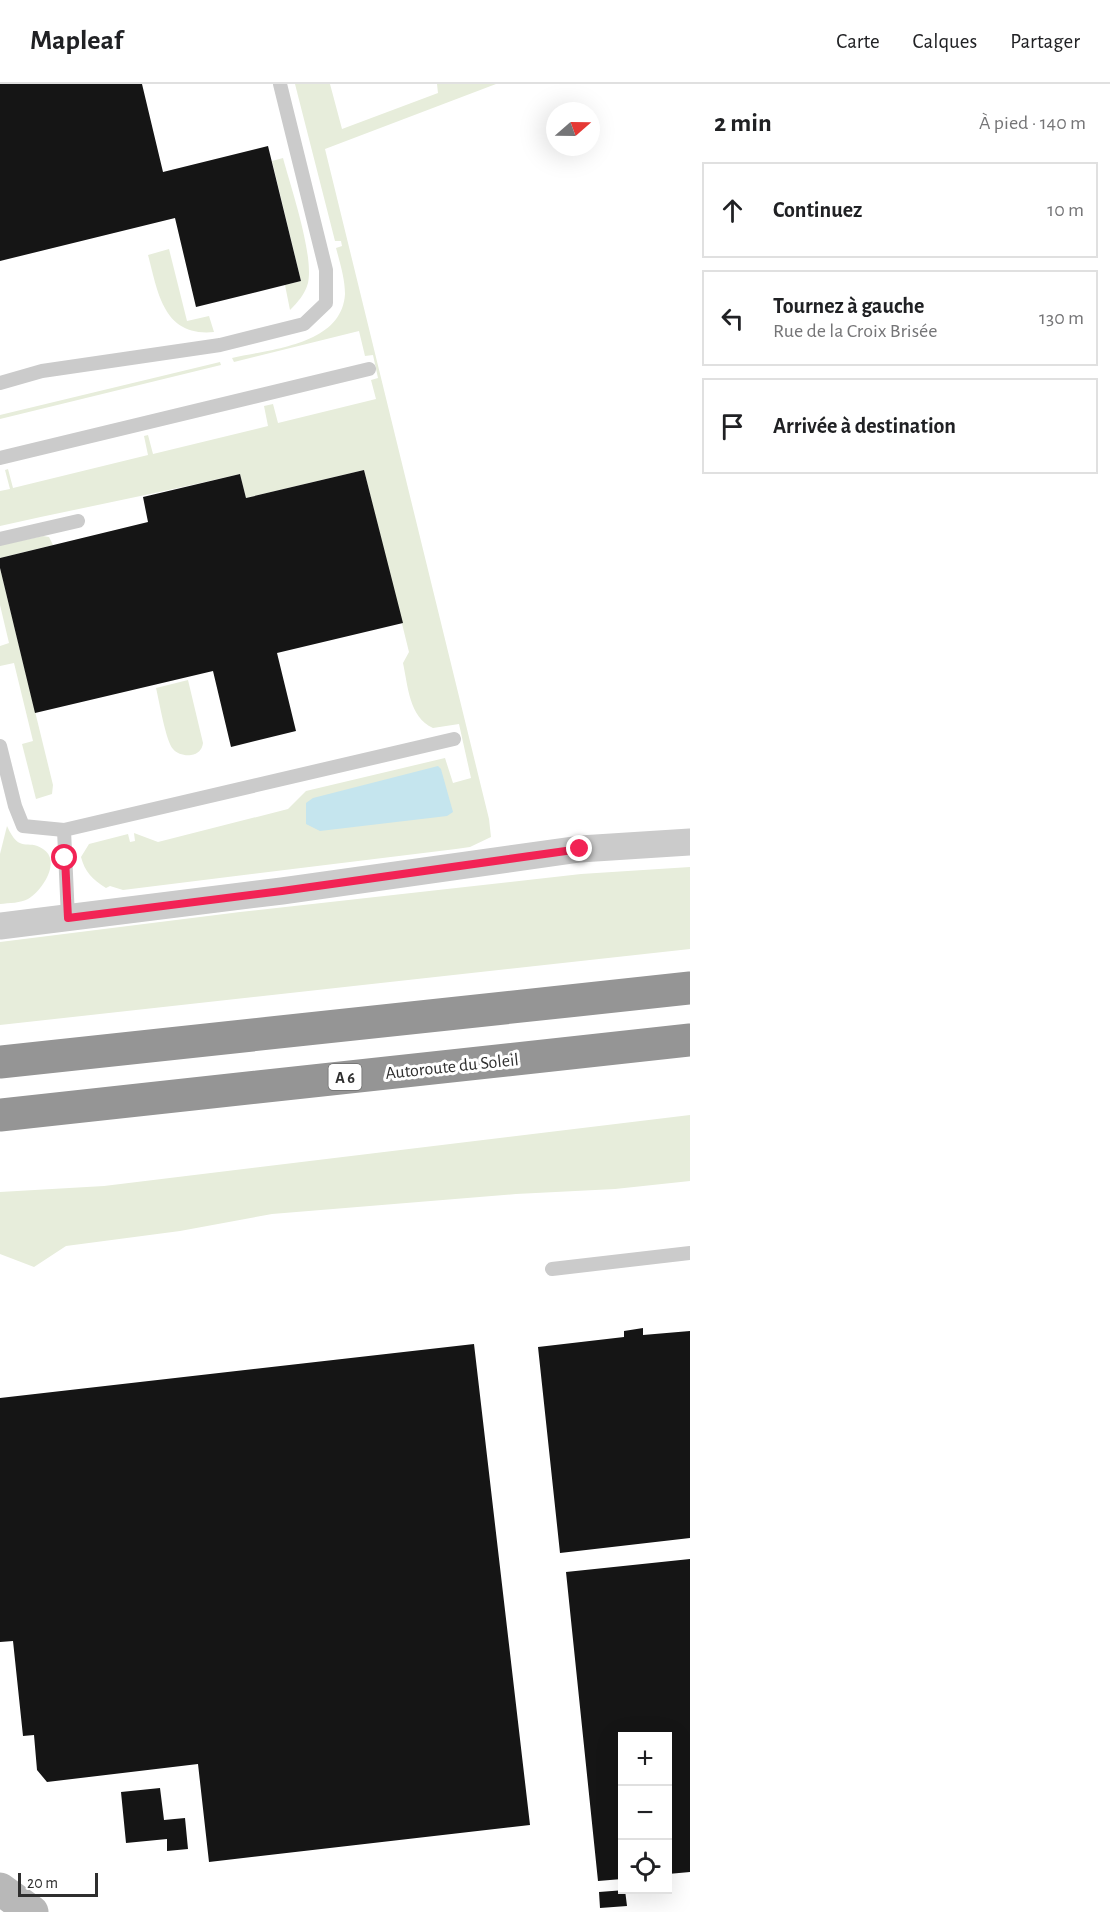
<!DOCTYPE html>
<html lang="fr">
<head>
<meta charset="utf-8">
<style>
	:root { --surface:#fff; --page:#f6f6f6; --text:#202124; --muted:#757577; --line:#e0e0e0 }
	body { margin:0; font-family:"Alegreya Sans",sans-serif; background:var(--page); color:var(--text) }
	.controls { position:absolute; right:18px; bottom:18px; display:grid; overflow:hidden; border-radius:0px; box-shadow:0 6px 24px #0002 }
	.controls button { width:54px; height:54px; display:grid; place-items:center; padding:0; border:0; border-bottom:2px solid var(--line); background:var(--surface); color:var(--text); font:30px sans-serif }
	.compass { position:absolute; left:546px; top:18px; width:54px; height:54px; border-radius:50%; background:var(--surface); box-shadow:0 6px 24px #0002; rotate:70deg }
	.scale { position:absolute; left:18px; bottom:15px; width:80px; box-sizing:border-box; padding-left:6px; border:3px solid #2e2e2e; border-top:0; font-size:16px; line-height:21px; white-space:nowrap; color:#2e2e2e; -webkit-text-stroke:4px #fff; paint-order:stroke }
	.stop { position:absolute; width:18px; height:18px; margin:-14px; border:4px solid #f22355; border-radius:50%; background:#fff }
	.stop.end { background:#f22355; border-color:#fff; box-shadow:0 2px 6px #0008 }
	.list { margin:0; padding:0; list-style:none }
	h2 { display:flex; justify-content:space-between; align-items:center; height:78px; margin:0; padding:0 24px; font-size:26px }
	h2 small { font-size:20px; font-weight:400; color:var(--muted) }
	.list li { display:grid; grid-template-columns:39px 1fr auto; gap:18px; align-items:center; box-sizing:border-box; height:96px; margin:0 12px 12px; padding:0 12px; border:2px solid var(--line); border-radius:0px }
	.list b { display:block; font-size:22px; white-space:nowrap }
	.list p { margin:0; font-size:20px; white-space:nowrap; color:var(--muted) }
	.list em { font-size:20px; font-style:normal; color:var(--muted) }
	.icon { flex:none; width:33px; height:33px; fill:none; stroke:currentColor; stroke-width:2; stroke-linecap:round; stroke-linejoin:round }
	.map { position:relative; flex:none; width:690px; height:1828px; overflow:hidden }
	header { display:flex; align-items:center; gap:36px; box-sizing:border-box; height:84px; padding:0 30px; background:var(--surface); border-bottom:2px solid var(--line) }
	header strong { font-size:28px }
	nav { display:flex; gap:33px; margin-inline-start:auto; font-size:21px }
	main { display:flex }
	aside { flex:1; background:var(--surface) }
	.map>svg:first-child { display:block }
	.green { fill:#e7eddb }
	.water { fill:#c5e5ee }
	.building { fill:#151515 }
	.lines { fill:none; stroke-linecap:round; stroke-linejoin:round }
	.service { stroke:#cbcbcb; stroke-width:14 }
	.minor { stroke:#cbcbcb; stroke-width:27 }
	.secondary { stroke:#b8b8b8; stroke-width:33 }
	.motorway { stroke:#959595; stroke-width:33 }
	.route { stroke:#f22355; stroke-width:8 }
	.labels { text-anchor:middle; stroke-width:6; stroke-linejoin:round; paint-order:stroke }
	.shield { fill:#fff; stroke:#6d6d6d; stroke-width:1.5 }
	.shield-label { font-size:16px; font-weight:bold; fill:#2e2e2e }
	.street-label { font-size:18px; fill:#2e2e2e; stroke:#fff }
</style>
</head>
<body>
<header>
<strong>Mapleaf</strong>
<nav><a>Carte</a><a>Calques</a><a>Partager</a></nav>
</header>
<main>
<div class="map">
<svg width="690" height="1828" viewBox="0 0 690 1828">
	<rect width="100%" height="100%" fill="#fff"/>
	<!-- green -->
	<g class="green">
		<path d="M295,0h35l12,45 96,-36 -1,-9h59l-171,65 164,670 2,18 -21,10 -14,2 -333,41 -13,-4 -4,2c-14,-9 -21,-16 -25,-31l8,-13 39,-10 2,8 5,-1 -1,-8 24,9 130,-33 18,-18 139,-33 8,25 18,-5 -12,-54 -26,4c-24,-11 -25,-42 -30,-65l6,-11 -45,-182 -118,28 -6,-24c-80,19 -160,34 -240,52v-35l10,-2 -5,-19 3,-1 5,19 135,-33 -4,-19 4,-1 5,19 115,-28 -4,-20 9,-2 5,19 98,-24 -5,-19 7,-2 -5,-23 -8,1 -6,-25 -125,31 -2,-4c39,-9 110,-13 113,-64 0,-15 -5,-31 -9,-46l6,-2 -1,-5h-6z"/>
		<path d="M283,74c8,30 31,97 25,125 -3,11 -10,19 -18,27l-5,-25 16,-4 -29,-120z"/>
		<path d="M169,165l18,72 22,-5 5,16c-51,5 -56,-40 -66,-77z"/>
		<polygon points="220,278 221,281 0,335 0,331"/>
		<polygon points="43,452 49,453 53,461 0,474 0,461"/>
		<polygon points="0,484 53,701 52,710 36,715 22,660 33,657 14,579 0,582 0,562 9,559 0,521"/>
		<path d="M188,596l15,63c-1,7 -5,11 -12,12 -6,1 -14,-1 -18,-6 -7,-7 -14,-49 -17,-61z"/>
		<path d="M7,742c13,29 20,12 36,23 19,12 -1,42 -15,50 -7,4 -19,4 -28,5v-50z"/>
		<polygon points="690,783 690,865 0,941 0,858 240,828 581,790"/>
		<polygon points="690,1031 690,1097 615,1105 516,1110 272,1130 180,1147 66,1162 34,1183 0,1170 0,1108 104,1102"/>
	</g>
	<!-- water -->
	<polygon class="water" points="438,682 441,685 453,728 447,732 320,747 306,740 306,719 313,714"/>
	<!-- building -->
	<g class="building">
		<polygon points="0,0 142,0 163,88 268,62 301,197 196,223 175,134 0,177"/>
		<polygon points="364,386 403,539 277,569 296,647 231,663 213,587 35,629 0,484 0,474 148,438 143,413 240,390 246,414"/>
		<polygon points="643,1244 643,1251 690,1247 690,1454 560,1469 538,1263 624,1253 624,1247"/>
		<polygon points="474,1260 530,1741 209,1778 198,1680 47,1698 37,1686 34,1651 23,1652 13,1557 0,1558 0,1314"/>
		<polygon points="690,1475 690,1788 668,1790 668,1652 622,1652 622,1795 598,1797 566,1488"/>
		<polygon points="160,1704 164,1736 185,1734 188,1765 167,1767 167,1755 126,1759 121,1708"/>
		<polygon points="625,1806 627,1822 600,1824 599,1808"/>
	</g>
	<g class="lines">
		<!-- service -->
		<g class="service">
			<polyline points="0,299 42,287 220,261 304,240 326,219 326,186 280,0"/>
			<polyline points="0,374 369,285"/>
			<polyline points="0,455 78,437"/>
			<polyline points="0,662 15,722 23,742 64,746"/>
			<polyline points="68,834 64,746 454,655"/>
			<polyline points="552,1185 690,1169"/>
		</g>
		<!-- minor -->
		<polyline class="minor" points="0,842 282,807 580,765 690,758"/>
		<!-- secondary -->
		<polyline class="secondary" points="0,1805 32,1828"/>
		<!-- motorway -->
		<g class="motorway">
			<polyline points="0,978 690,904"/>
			<polyline points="0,1031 690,956"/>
		</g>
	</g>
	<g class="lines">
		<!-- route -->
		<polyline class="route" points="65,774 68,834 282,807 580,765"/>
	</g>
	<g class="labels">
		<!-- shield labels -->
		<rect class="shield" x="328.5" y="980" width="33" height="26" rx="4.5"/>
		<g class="shield-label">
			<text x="345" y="999">A 6</text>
		</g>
		<!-- street labels -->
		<g class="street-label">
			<text transform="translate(452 982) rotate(-6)" y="6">Autoroute du Soleil</text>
		</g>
	</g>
</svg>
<div class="controls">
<button>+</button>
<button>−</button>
<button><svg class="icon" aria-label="locate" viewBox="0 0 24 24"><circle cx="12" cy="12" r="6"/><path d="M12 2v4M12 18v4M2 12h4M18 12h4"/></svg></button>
</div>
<svg class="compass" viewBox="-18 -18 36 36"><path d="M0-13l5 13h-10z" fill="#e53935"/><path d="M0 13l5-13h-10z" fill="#757577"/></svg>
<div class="scale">20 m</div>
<div class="stop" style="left:65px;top:774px"></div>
<div class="stop end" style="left:580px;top:765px"></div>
</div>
<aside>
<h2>2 min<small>À pied · 140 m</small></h2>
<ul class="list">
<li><svg class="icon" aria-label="ahead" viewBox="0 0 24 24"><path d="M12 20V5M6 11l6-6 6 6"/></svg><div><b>Continuez</b></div><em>10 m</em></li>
<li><svg class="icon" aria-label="left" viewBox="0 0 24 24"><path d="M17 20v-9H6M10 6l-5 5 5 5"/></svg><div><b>Tournez à gauche</b><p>Rue de la Croix Brisée</p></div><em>130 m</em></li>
<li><svg class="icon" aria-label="arrive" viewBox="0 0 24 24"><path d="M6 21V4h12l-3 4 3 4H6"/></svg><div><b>Arrivée à destination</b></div></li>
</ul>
</aside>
</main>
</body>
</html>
